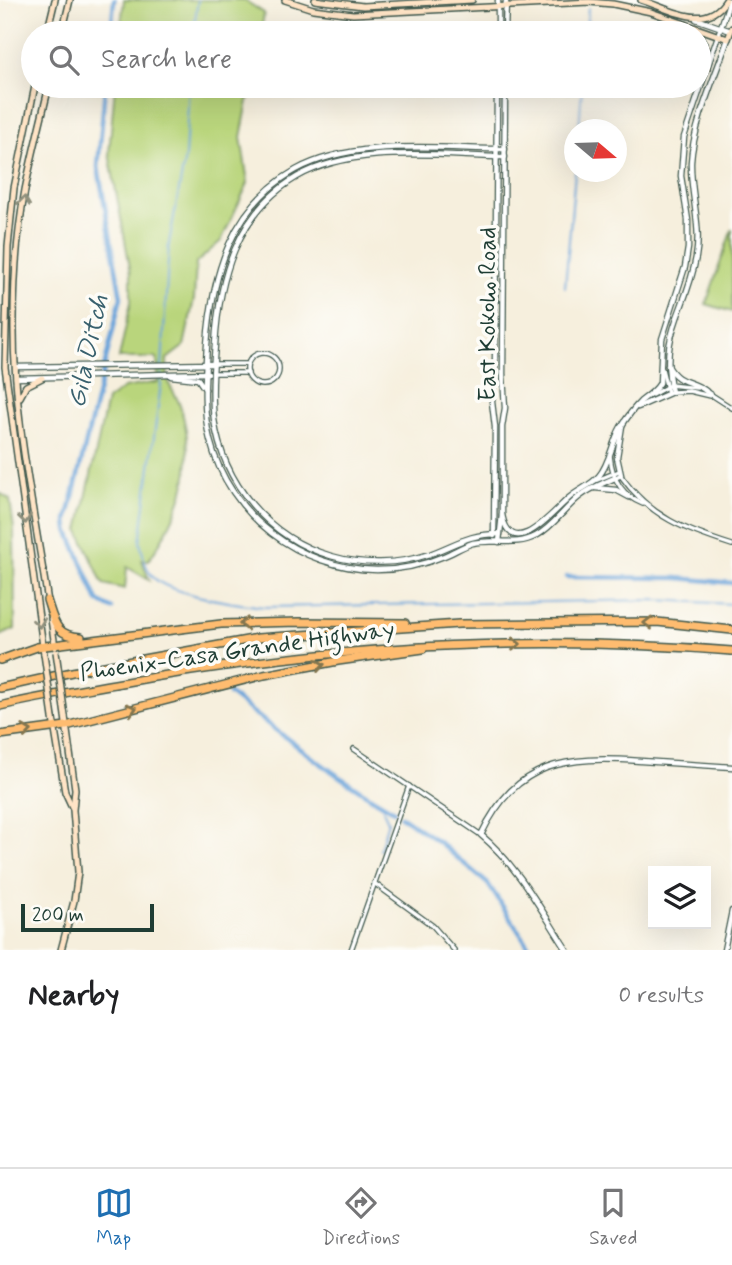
<!DOCTYPE html>
<html lang="en">
<head>
<meta charset="utf-8">
<style>
	:root { --surface:#fff; --page:#f6f6f6; --text:#202124; --muted:#757577; --line:#e0e0e0; --accent:#1f6fb2 }
	body { margin:0; font-family:Mynerve,sans-serif; background:var(--page); color:var(--text) }
	.controls { position:absolute; right:21px; bottom:21px; display:grid; overflow:hidden; border-radius:0px; box-shadow:0 7px 28px #0002 }
	.controls button { width:63px; height:63px; display:grid; place-items:center; padding:0; border:0; border-bottom:2px solid var(--line); background:var(--surface); color:var(--text); font:35px sans-serif }
	.compass { position:absolute; left:564px; top:119px; width:63px; height:63px; border-radius:50%; background:var(--surface); box-shadow:0 7px 28px #0002; rotate:109deg }
	.scale { position:absolute; left:21px; bottom:18px; width:133px; box-sizing:border-box; padding-left:7px; border:4px solid #1f3d34; border-top:0; font-size:19px; line-height:24px; white-space:nowrap; color:#1f3d34; -webkit-text-stroke:5px #fdfcf7; paint-order:stroke }
	.list { margin:0; padding:0; list-style:none }
	h2 { display:flex; justify-content:space-between; align-items:center; height:91px; margin:0; padding:0 28px; font-size:30px }
	h2 small { font-size:23px; font-weight:400; color:var(--muted) }
	.icon { flex:none; width:38px; height:38px; fill:none; stroke:currentColor; stroke-width:2; stroke-linecap:round; stroke-linejoin:round }
	.map { position:relative; flex:none; width:732px; height:950px; overflow:hidden }
	.search { position:absolute; background:var(--surface); box-shadow:0 7px 28px #0002; left:21px; right:21px; top:21px; height:77px; display:flex; align-items:center; gap:18px; box-sizing:border-box; padding:0 24px; border-radius:38px; color:var(--muted); font-size:26px }
	.sheet { height:217px; background:var(--surface) }
	nav { display:flex; justify-content:space-around; align-items:center; box-sizing:border-box; height:98px; border-top:2px solid var(--line); background:var(--surface); font-size:19px; color:var(--muted) }
	nav a { display:grid; justify-items:center; gap:4px }
	nav .on { color:var(--accent) }
	.map>svg:first-child { display:block }
	.green { fill:#b9d57b; stroke:#6c8958; stroke-width:2 }
	.lines { fill:none; stroke-linecap:round; stroke-linejoin:round }
	.stream { stroke:#6aa4da; stroke-width:2 }
	.canal { stroke:#6aa4da; stroke-width:4.5 }
	.minor-casing { stroke:#3f584d; stroke-width:6 }
	.tertiary-casing { stroke:#3f584d; stroke-width:7 }
	.secondary-casing { stroke:#3f584d; stroke-width:8 }
	.motorway-casing { stroke:#3f584d; stroke-width:10 }
	.minor { stroke:#fff; stroke-width:3.5 }
	.tertiary { stroke:#fff; stroke-width:4.5 }
	.secondary { stroke:#ffe4c6; stroke-width:5 }
	.motorway { stroke:#febc70; stroke-width:7 }
	.secondary-bridge-casing { stroke:#3f584d; stroke-width:8; stroke-linecap:butt }
	.secondary-bridge { stroke:#ffe4c6; stroke-width:5 }
	.oneway { stroke:#8f907d }
	.oneway2 { stroke:#83764f }
	.labels { text-anchor:middle; stroke-width:7; stroke-linejoin:round; paint-order:stroke }
	.street-label { font-size:24px; fill:#1f3d34; stroke:#fdfcf7 }
	.water-label { font-size:26px; font-style:italic; fill:#39616e; stroke:#fdfcf7 }
</style>
</head>
<body>
<div class="map">
<svg width="732" height="950" viewBox="0 0 732 950">
	<rect width="100%" height="100%" fill="#fdfcf7"/>
	<filter id="ink" filterUnits="userSpaceOnUse"><feTurbulence type="fractalNoise" baseFrequency=".0143" numOctaves="2"/><feDisplacementMap in="SourceGraphic" scale="14" xChannelSelector="R" yChannelSelector="G"/><feConvolveMatrix kernelMatrix="1 2 1 2 8 2 1 2 1" color-interpolation-filters="sRGB"/></filter>
	<filter id="wash" filterUnits="userSpaceOnUse"><feTurbulence type="fractalNoise" baseFrequency=".00686" numOctaves="4" result="noise"/><feDisplacementMap in="SourceGraphic" scale="28" xChannelSelector="R" yChannelSelector="G"/><feGaussianBlur stdDeviation="1.57" result="paint"/><feColorMatrix in="noise" values="0 0 0 0 0 0 0 0 0 0 0 0 0 0 0 0 0 1.4 0 .05"/><feComposite in="paint" operator="in"/></filter>
	<g filter="url(#wash)">
		<rect width="100%" height="100%" fill="#f6efdd"/>
		<!-- green -->
		<g class="green">
			<polygon points="124,0 244,0 264,13 261,33 120,33"/>
			<path d="M115,86h136l-10,51 7,46 -27,58 -25,22 -2,36 -10,47 -17,13c0,8 0,20 3,27 7,12 9,15 13,30 14,55 -3,98 -34,144h-7l7,20 -22,-13 -2,22 -22,-5 -24,-53 28,-131 17,-12 34,-6 -1,-24h-38l12,-56v-29l-22,-120z"/>
			<polygon points="732,229 732,312 706,304"/>
			<polygon points="0,493 10,500 14,529 15,629 0,636"/>
		</g>
		<g class="lines">
			<!-- stream -->
			<g class="stream">
				<polyline points="193,33 198,0"/>
				<polyline points="586,33 588,8"/>
				<path d="M189,86l-4,71 -16,86 -8,141 -21,158c3,12 5,27 14,36 18,17 85,26 110,29l392,-7 76,4"/>
				<polyline points="579,130 582,86"/>
				<polyline points="565,287 575,172"/>
				<polyline points="380,850 388,821 383,810 384,806"/>
			</g>
			<!-- canal -->
			<g class="canal">
				<polyline points="111,33 114,0"/>
				<polyline points="105,86 98,167 121,297 67,521 68,530 98,601 112,609"/>
				<polyline points="567,577 677,578 732,583"/>
				<path d="M229,694c53,41 107,84 165,117"/>
				<polyline points="401,816 440,843 488,884 531,950"/>
			</g>
		</g>
	</g>
	<g filter="url(#ink)">
		<g class="lines">
			<!-- minor casing -->
			<g class="minor-casing">
				<g id="minor">
					<circle cx="263" cy="369" r="16"/>
					<polyline points="214,364 248,364"/>
					<polyline points="662,369 668,393"/>
					<polyline points="213,373 248,373"/>
					<polyline points="704,390 732,408"/>
					<polyline points="673,392 689,391 710,396"/>
					<polyline points="652,395 670,385 697,388"/>
					<path d="M610,456c2,22 12,40 33,48"/>
					<path d="M621,476c29,41 64,54 111,69"/>
					<polyline points="595,481 619,471"/>
					<polyline points="354,749 481,835"/>
					<polyline points="374,883 433,926 454,950"/>
					<polyline points="351,950 409,786"/>
				</g>
			</g>
			<!-- tertiary casing -->
			<g class="tertiary-casing">
				<g id="tertiary">
					<polyline points="696,19 731,31"/>
					<polyline points="498,33 498,0"/>
					<polyline points="505,33 506,0"/>
					<path d="M505,149c-65,0 -151,-11 -209,21 -65,36 -84,105 -89,175 -2,32 -5,64 3,95 19,76 90,129 167,130 23,0 46,-5 67,-14 10,-4 19,-10 29,-13 21,-5 43,4 63,-7 17,-9 28,-27 43,-39 12,-10 28,-15 42,-22l-4,-18 5,-31"/>
					<path d="M668,366c11,19 22,13 38,25"/>
					<polyline points="16,367 214,364"/>
					<polyline points="171,376 198,379 205,389"/>
					<polyline points="16,378 208,373"/>
					<path d="M638,407l34,-15c-14,-60 15,-81 24,-135 6,-32 -6,-63 -5,-95 2,-37 25,-88 37,-123"/>
					<polyline points="595,488 616,490 629,497"/>
					<path d="M502,515c10,48 51,-3 67,-17 9,-8 23,-13 30,-22 11,-13 13,-34 22,-49 5,-8 13,-19 20,-26 7,-5 15,-11 19,-18l2,-44 23,-72 3,-19v-28l-7,-44 3,-39 46,-137"/>
					<path d="M500,534c-32,0 -43,10 -70,20 -32,11 -68,11 -99,2 -63,-18 -108,-73 -117,-137 -3,-24 -1,-50 1,-74 4,-66 21,-132 82,-168 58,-33 142,-21 208,-20"/>
					<polyline points="494,536 495,427 492,402 495,368 497,86"/>
					<polyline points="499,542 502,515 502,427 505,408 503,375 505,86"/>
					<path d="M567,950c-26,-40 -49,-84 -86,-115 36,-75 85,-79 160,-74 30,2 61,4 91,6"/>
					<polyline points="724,950 732,911"/>
				</g>
			</g>
			<!-- secondary casing -->
			<g class="secondary-casing">
				<g id="secondary">
					<polyline points="285,0 313,9 353,14 589,2 613,4 651,12 728,39 732,28"/>
					<polyline points="315,0 363,6 472,0"/>
					<path d="M641,0c27,8 65,33 85,0"/>
					<polyline points="47,33 55,0"/>
					<polyline points="62,33 70,0"/>
					<polyline points="699,35 706,48 707,69"/>
					<polyline points="35,86 14,188 8,247 5,367 44,654"/>
					<polyline points="20,397 26,386 42,378"/>
					<path d="M48,602c-14,-92 -35,-186 -34,-280 0,-44 3,-89 11,-132 7,-35 16,-70 24,-104"/>
					<polyline points="51,619 55,647"/>
					<polyline points="53,718 65,792 72,807"/>
					<polyline points="61,950 74,901 78,872 73,810 75,789 65,716"/>
				</g>
			</g>
			<!-- motorway casing -->
			<g class="motorway-casing">
				<g id="motorway">
					<path d="M47,600c7,21 8,36 34,37"/>
					<polyline points="0,660 37,647 221,624 300,622 405,623"/>
					<polyline points="0,688 72,672 258,638 459,624 657,622 732,630"/>
					<path d="M0,706c38,-9 76,-15 115,-22 204,-38 409,-50 617,-33"/>
					<polyline points="0,735 66,726 264,675 338,661 423,649"/>
				</g>
			</g>
			<!-- minor -->
			<use href="#minor" class="minor"/>
			<!-- tertiary -->
			<use href="#tertiary" class="tertiary"/>
			<!-- secondary -->
			<use href="#secondary" class="secondary"/>
			<!-- motorway -->
			<use href="#motorway" class="motorway"/>
			<!-- secondary-bridge casing -->
			<g class="secondary-bridge-casing">
				<g id="secondary-bridge">
					<polyline points="56,652 65,716"/>
					<polyline points="44,654 53,718"/>
				</g>
			</g>
			<!-- secondary-bridge -->
			<use href="#secondary-bridge" class="secondary-bridge"/>
		</g>
		<!-- one-way arrows -->
		<defs><path id="oneway-chevron" d="M-2-3.5L2.5 0L-2 3.5" fill="none" stroke-width="1.6" stroke-linecap="round" stroke-linejoin="round" transform="scale(1.75)"/></defs>
		<g class="oneway">
			<use href="#oneway-chevron" transform="translate(24 201) rotate(-82)"/>
			<use href="#oneway-chevron" transform="translate(25 519) rotate(82)"/>
			<use href="#oneway-chevron" transform="translate(39 623) rotate(83)"/>
		</g>
		<g class="oneway2">
			<use href="#oneway-chevron" transform="translate(648 623) rotate(180)"/>
			<use href="#oneway-chevron" transform="translate(244 624) rotate(178)"/>
			<use href="#oneway-chevron" transform="translate(516 644) rotate(-1)"/>
			<use href="#oneway-chevron" transform="translate(320 665) rotate(-10)"/>
			<use href="#oneway-chevron" transform="translate(132 709) rotate(-15)"/>
			<use href="#oneway-chevron" transform="translate(27 731) rotate(-7)"/>
		</g>
	</g>
	<g class="labels">
		<!-- street labels -->
		<g class="street-label">
			<text transform="translate(487 314) rotate(-90)" y="8">East Kokoho Road</text>
			<text transform="translate(237 650) rotate(-8)" y="8">Phoenix-Casa Grande Highway</text>
		</g>
		<!-- water labels -->
		<g class="water-label">
			<text transform="translate(87 351) rotate(-78)" y="9">Gila Ditch</text>
		</g>
	</g>
</svg>
<div class="controls">
<button><svg class="icon" aria-label="layers" viewBox="0 0 24 24"><path d="M12 4l9 5-9 5-9-5zM3 14l9 5 9-5"/></svg></button>
</div>
<svg class="compass" viewBox="-18 -18 36 36"><path d="M0-13l5 13h-10z" fill="#e53935"/><path d="M0 13l5-13h-10z" fill="#757577"/></svg>
<div class="scale">200 m</div>
<div class="search"><svg class="icon" aria-label="search" viewBox="0 0 24 24"><circle cx="10" cy="10" r="6"/><path d="M15 15l6 6"/></svg>Search here</div>
</div>
<section class="sheet">
<h2>Nearby<small>0 results</small></h2>
<ul class="list">
</ul>
</section>
<nav>
<a class="on"><svg class="icon" aria-label="map" viewBox="0 0 24 24"><path d="M3 6l6-2 6 2 6-2v14l-6 2-6-2-6 2zM9 4v14M15 6v14"/></svg>Map</a>
<a><svg class="icon" aria-label="directions" viewBox="0 0 24 24"><path d="M12 3l9 9-9 9-9-9zM9 14v-3h6M13 9l2 2-2 2"/></svg>Directions</a>
<a><svg class="icon" aria-label="saved" viewBox="0 0 24 24"><path d="M7 4h10v16l-5-4-5 4z"/></svg>Saved</a>
</nav>
</body>
</html>
